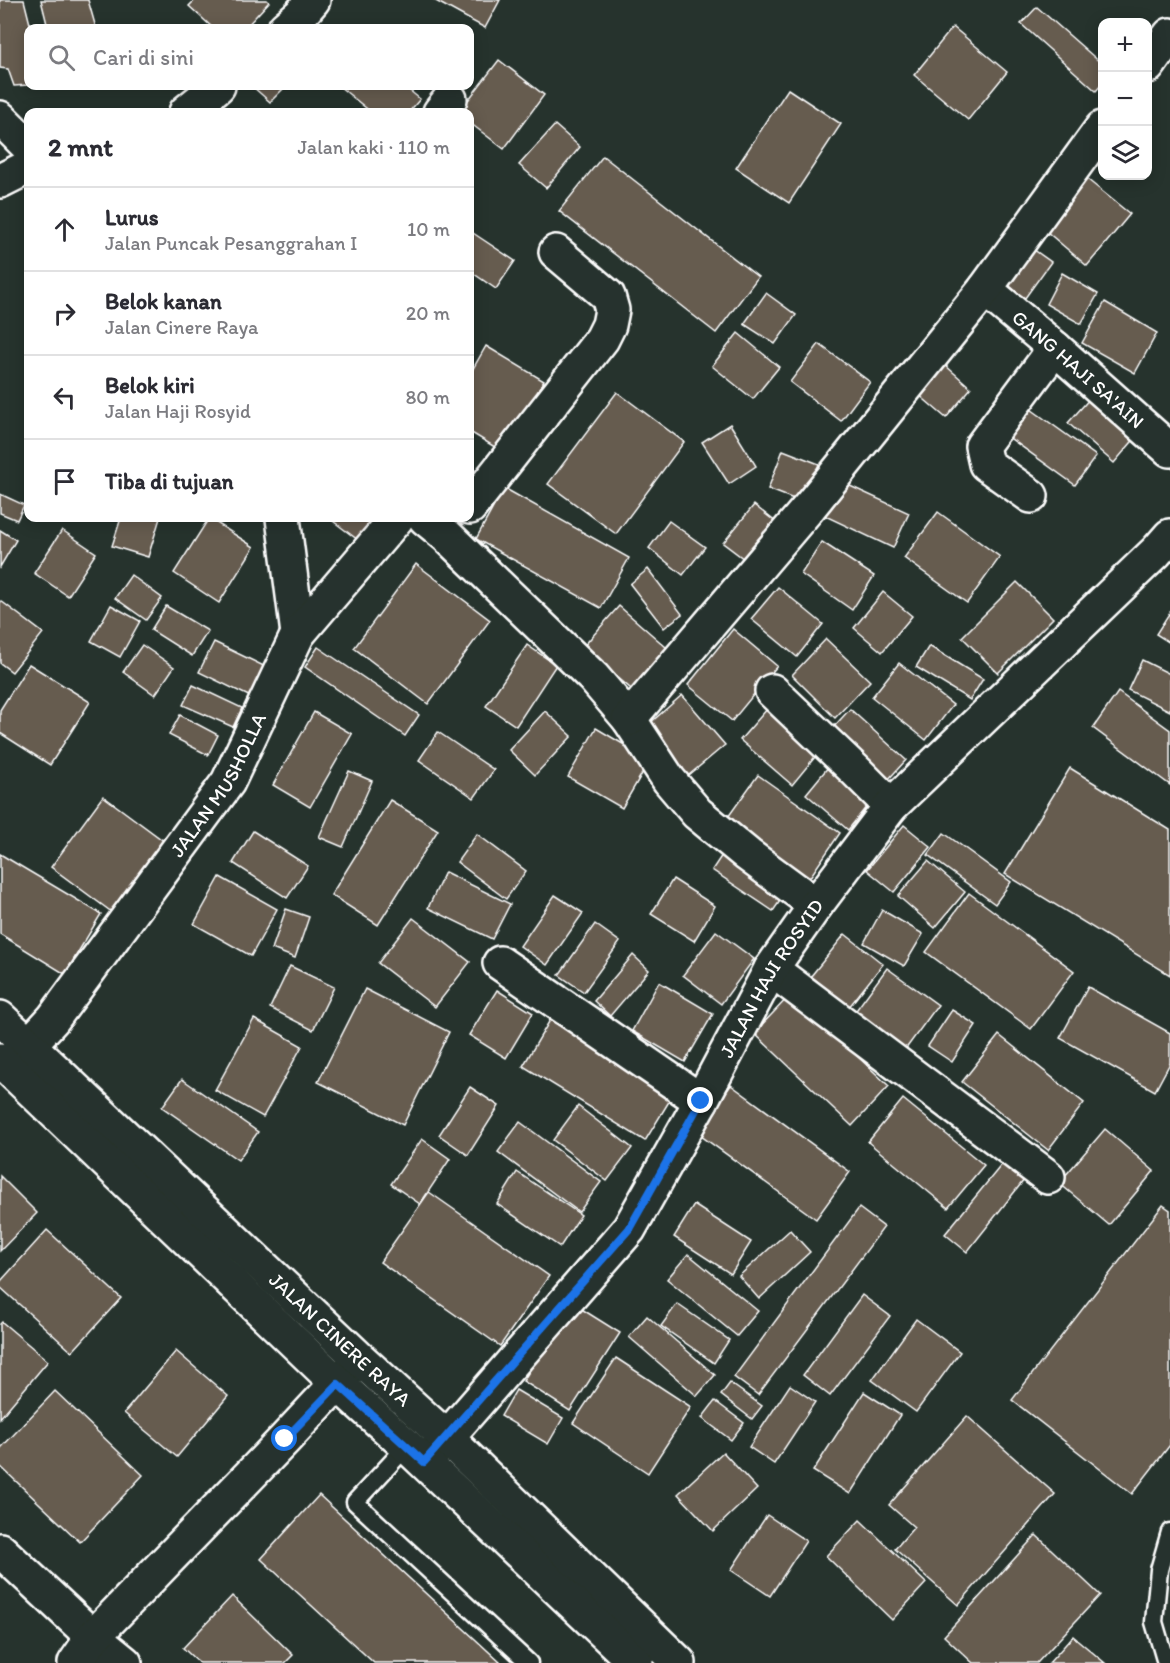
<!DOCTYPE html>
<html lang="id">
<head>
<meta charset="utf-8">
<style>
	:root { --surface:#fff; --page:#f2f2f3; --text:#2b2b33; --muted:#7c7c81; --line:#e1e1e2 }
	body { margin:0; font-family:Itim,sans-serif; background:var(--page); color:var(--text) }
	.controls { position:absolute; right:18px; top:18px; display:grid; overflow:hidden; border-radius:12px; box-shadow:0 3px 15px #0003 }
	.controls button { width:54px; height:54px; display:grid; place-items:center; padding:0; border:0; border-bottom:2px solid var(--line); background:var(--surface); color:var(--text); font:30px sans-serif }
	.stop { position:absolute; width:18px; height:18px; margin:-14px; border:4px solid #1a73e8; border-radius:50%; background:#fff }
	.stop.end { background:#1a73e8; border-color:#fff; box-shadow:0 2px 6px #0008 }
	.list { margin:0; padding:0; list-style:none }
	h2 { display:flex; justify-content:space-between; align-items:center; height:78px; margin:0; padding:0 24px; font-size:26px }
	h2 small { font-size:20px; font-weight:400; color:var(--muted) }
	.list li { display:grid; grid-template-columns:39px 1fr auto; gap:18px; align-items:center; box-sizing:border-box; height:84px; padding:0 24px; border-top:2px solid var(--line) }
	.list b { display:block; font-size:22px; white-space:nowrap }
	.list p { margin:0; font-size:20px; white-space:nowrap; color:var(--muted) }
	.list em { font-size:20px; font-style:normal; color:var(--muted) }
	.icon { flex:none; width:33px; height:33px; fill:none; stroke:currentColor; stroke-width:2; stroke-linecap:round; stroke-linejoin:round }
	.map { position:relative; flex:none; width:1170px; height:1663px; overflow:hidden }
	.search { position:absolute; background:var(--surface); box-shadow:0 3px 15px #0003; left:24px; top:24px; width:450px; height:66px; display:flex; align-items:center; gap:15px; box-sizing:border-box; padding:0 21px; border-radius:12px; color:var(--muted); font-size:22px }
	.panel { position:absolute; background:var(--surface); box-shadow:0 3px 15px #0003; left:24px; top:108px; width:450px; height:414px; border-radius:12px }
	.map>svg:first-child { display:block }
	.building { fill:#665b50; stroke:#fff; stroke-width:1.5 }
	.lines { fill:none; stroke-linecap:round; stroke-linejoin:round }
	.lane-casing { stroke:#fff; stroke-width:21 }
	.street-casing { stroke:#fff; stroke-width:38 }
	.secondary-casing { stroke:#fff; stroke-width:38 }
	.lane { stroke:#26332d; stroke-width:16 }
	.street { stroke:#26332d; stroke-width:33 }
	.secondary { stroke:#26332d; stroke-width:33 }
	.route { stroke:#1a73e8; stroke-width:8 }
	.labels { text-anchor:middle; stroke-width:4.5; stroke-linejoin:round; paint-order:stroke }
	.street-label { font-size:20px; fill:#fff; stroke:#26332d }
</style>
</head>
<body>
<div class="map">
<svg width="1170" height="1663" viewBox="0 0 1170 1663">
	<rect width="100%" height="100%" fill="#26332d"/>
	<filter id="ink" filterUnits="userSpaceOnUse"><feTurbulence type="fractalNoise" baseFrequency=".0167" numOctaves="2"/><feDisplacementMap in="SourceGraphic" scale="12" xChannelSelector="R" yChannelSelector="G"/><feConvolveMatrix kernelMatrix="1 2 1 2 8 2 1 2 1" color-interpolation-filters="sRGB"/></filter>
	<g filter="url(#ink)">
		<!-- building -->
		<g class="building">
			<polygon points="0,0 24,0 31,28 28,28 28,85 14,86 8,69 0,68"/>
			<polygon points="41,0 88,0 96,28 48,28"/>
			<polygon points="195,0 267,0 269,2 245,28 213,28 189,6"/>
			<polygon points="434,0 500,0 485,28"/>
			<polygon points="1037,7 1102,64 1102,84 1096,91 1021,24"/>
			<polygon points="953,27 1007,72 968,120 914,75"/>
			<polygon points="499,60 544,95 504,149 470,123 470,112 459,112"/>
			<polygon points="252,86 286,86 270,102"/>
			<polygon points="339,86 404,86 420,99 409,112 371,112"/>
			<polygon points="788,89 841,124 789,203 736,168"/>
			<polygon points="555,125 580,147 546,188 519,165"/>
			<polygon points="603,156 758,277 716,333 559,211"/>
			<polygon points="1082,175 1130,214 1087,266 1040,226"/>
			<polygon points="470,231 515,261 496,289 470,271"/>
			<polygon points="1023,242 1051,262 1025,298 998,278"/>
			<polygon points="1062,273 1098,294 1081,324 1046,304"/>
			<polygon points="766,293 796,315 775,344 744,324"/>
			<polygon points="1105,302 1157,333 1135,373 1082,343"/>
			<polygon points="738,333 779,367 753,399 712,366"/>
			<polygon points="819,344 870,382 841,421 790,382"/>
			<polygon points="486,346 544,381 503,452 470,432 470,374"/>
			<polygon points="937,358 971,388 946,418 911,388"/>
			<polygon points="617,392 684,442 616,534 548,484"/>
			<polygon points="1092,396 1137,436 1114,463 1068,423"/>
			<polygon points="1021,402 1096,456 1075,485 1000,431"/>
			<polygon points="730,424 756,466 729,484 702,442"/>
			<polygon points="783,450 819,464 804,503 768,489"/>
			<polygon points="837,480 909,513 893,548 821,514"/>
			<polygon points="504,488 629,558 601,608 476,539"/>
			<polygon points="0,494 24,505 17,520 0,513"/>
			<polygon points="754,505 782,527 752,565 723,543"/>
			<polygon points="938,512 1000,557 967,603 904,558"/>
			<polygon points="121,518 160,518 148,557 112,546"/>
			<polygon points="209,518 254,547 219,603 174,573"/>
			<polygon points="329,518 381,518 362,543"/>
			<polygon points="669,521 705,547 683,575 649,548"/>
			<polygon points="0,530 16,540 0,567"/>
			<polygon points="62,530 96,553 68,596 34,573"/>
			<polygon points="822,542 874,576 852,610 801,574"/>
			<polygon points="416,564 490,620 428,704 354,648"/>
			<polygon points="648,569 682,614 664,628 630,584"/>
			<polygon points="131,575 162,598 146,620 115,598"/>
			<polygon points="1017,582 1053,618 998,673 962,637"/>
			<polygon points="778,587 823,624 797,657 751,619"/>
			<polygon points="883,592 912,616 882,652 854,628"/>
			<polygon points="1,601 43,633 12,672 0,663 0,603"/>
			<polygon points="111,605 140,621 120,657 91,641"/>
			<polygon points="166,606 208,631 192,656 151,630"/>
			<polygon points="619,606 674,654 638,695 583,647"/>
			<polygon points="1170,612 1170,643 1156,634"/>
			<polygon points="733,629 777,666 732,721 688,685"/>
			<polygon points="826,639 870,681 835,718 792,675"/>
			<polygon points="214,642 274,671 259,701 199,672"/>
			<polygon points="142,645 174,667 155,695 123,672"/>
			<polygon points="527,645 556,665 516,726 486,706"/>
			<polygon points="929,646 983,679 970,700 916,667"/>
			<polygon points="318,647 419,715 405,736 305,667"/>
			<polygon points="1142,660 1170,674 1170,711 1128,690"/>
			<polygon points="899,663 953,705 926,740 872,697"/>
			<polygon points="29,664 90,702 50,765 0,733 0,710"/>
			<polygon points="193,685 242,708 233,727 183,705"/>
			<polygon points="1118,692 1170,730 1170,785 1093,728"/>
			<polygon points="682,695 725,745 683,780 641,731"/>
			<polygon points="768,708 819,752 792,785 740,740"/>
			<polygon points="850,709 906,760 886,782 830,731"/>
			<polygon points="545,711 572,736 535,775 509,750"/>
			<polygon points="314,712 352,734 310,807 273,785"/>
			<polygon points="180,715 218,735 208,755 169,735"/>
			<polygon points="596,728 650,760 622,808 568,777"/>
			<polygon points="438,732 494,770 474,798 419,760"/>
			<polygon points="829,766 871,801 848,830 806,794"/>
			<polygon points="1070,768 1170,830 1170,975 1005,874"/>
			<polygon points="349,771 372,781 343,847 319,837"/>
			<polygon points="758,775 840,833 806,883 723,824"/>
			<polygon points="103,796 165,842 113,913 51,867"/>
			<polygon points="390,800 438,830 378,925 331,895"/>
			<polygon points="904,825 931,847 894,892 867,870"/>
			<polygon points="253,831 308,866 287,898 233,863"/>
			<polygon points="944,833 1011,882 995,904 928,855"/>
			<polygon points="477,834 526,871 506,899 457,862"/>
			<polygon points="726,849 787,891 773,911 712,870"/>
			<polygon points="0,854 101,914 65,974 0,934"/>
			<polygon points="928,861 965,892 935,928 898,896"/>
			<polygon points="445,872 510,904 492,939 428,908"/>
			<polygon points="220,877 277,909 251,956 194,924"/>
			<polygon points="673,879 715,906 694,941 651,914"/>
			<polygon points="969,893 1074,971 1031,1029 926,952"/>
			<polygon points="555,895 583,913 547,965 520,946"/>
			<polygon points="286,909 309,917 295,958 272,949"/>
			<polygon points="882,910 923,934 904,966 864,943"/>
			<polygon points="413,918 470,962 435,1007 378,963"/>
			<polygon points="595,924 620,942 584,992 559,975"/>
			<polygon points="716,931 754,959 721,1004 683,975"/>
			<polygon points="845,934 883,964 849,1007 811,976"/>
			<polygon points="633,955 649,970 610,1016 594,1001"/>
			<polygon points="290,966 334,987 313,1030 270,1008"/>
			<polygon points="887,968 938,1005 905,1050 854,1013"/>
			<polygon points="659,982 713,1014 685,1062 632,1031"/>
			<polygon points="1088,987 1170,1033 1170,1063 1155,1091 1060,1038"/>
			<polygon points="365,989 449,1032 403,1125 318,1082"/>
			<polygon points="497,990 533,1013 506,1058 469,1035"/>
			<polygon points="791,994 889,1086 852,1126 754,1033"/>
			<polygon points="952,1010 976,1025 952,1062 928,1046"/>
			<polygon points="254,1019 302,1046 263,1117 215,1090"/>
			<polygon points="550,1020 673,1095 645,1141 523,1066"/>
			<polygon points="999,1035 1084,1103 1048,1150 962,1082"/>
			<polygon points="182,1079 258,1132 238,1160 162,1107"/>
			<polygon points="731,1085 850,1172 816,1219 697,1133"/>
			<polygon points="470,1087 499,1106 468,1155 439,1135"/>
			<polygon points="903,1099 984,1165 948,1208 868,1142"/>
			<polygon points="578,1106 632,1148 607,1181 553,1140"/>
			<polygon points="520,1122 601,1182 579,1212 498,1152"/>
			<polygon points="1105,1129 1154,1171 1109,1225 1059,1183"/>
			<polygon points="422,1139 450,1159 420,1204 391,1184"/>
			<polygon points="1003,1163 1024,1180 967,1252 945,1234"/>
			<polygon points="517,1172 581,1215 560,1247 497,1204"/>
			<polygon points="0,1176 37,1213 0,1251"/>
			<polygon points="429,1192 549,1276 500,1346 380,1262"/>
			<polygon points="694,1205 751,1242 731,1274 674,1237"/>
			<polygon points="1163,1205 1170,1210 1170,1445 1132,1494 1012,1400"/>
			<polygon points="859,1208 884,1227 758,1395 734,1377"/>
			<polygon points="47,1230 121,1298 72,1352 0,1287 0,1282"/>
			<polygon points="790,1230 810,1252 759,1299 739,1276"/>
			<polygon points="688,1254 758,1311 737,1336 667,1279"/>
			<polygon points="862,1295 890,1316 830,1396 803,1375"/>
			<polygon points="572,1303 620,1333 570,1411 523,1381"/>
			<polygon points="677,1304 729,1340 714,1363 661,1326"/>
			<polygon points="647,1316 715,1375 697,1396 629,1337"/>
			<polygon points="916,1319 960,1352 916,1412 872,1380"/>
			<polygon points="2,1322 48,1361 0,1418 0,1324"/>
			<polygon points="176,1351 228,1396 177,1457 124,1413"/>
			<polygon points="616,1358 691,1407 648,1473 573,1423"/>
			<polygon points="730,1383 762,1406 752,1419 721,1395"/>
			<polygon points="790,1385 815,1402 774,1464 749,1447"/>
			<polygon points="516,1390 563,1418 548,1444 501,1416"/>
			<polygon points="55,1391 143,1475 80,1542 0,1466 0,1449"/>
			<polygon points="864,1392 900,1415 850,1494 813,1471"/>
			<polygon points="715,1401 744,1423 731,1440 702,1418"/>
			<polygon points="967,1416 1055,1494 958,1605 895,1549 914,1527 889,1505"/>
			<polygon points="723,1452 757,1489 713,1531 678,1494"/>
			<polygon points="319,1495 501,1663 374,1663 261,1559"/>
			<polygon points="767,1515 806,1541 770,1596 731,1570"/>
			<polygon points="860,1520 926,1583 892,1620 826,1556"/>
			<polygon points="1036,1535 1100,1595 1037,1663 973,1663 944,1636"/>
			<polygon points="232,1596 293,1655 285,1663 199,1663 183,1648"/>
			<polygon points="1073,1636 1105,1663 1049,1663"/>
		</g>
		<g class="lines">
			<!-- lane casing -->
			<g class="lane-casing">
				<g id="lane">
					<polyline points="407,1446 355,1502 529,1663"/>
					<polyline points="1166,1663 1154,1622 1159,1570 1170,1532"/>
				</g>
			</g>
			<!-- street casing -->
			<g class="street-casing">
				<g id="street">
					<polyline points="285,28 300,15 313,0"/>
					<polyline points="1148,66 1170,35"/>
					<polyline points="186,112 218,86"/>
					<polyline points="440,112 450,99"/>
					<polyline points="0,118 28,146"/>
					<polyline points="0,181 28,167"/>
					<path id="s1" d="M985,289l70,59 115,102"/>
					<polyline points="1031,496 986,464 982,446 1055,348"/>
					<polyline points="470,507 602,339 609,325 612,310 608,296 556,252"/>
					<polyline points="283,518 298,634"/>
					<polyline points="425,518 447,536 593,677 629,719 669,780 697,813 748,855 816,905"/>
					<polyline points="772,691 857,772 891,806"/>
					<polyline points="629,719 810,506 985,289 1102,128"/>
					<polyline points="500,963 701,1101"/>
					<polyline points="771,969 1048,1177"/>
					<path id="s2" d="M28,1046l25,-27 175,-237 70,-148 99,-116"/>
					<path id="s3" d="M428,1459l201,-230 72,-128 70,-132 45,-64 75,-99 265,-254 14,-16"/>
					<polyline points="0,1550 93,1637 125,1663"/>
					<polyline points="75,1663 93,1637 285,1439 356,1363"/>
				</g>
			</g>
			<!-- secondary casing -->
			<g class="secondary-casing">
				<g id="secondary">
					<path id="s4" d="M0,1018l360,341 87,79 232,225"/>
					<polyline points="0,1060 338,1384 407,1446 636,1663"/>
				</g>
			</g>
			<!-- lane -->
			<use href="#lane" class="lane"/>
			<!-- street -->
			<use href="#street" class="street"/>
			<!-- secondary -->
			<use href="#secondary" class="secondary"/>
		</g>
	</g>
	<g class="lines" filter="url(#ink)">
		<!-- route -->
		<polyline class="route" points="285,1439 338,1384 424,1462 629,1229 701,1101"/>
	</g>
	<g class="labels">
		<!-- street labels -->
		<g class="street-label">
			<text dy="7" stroke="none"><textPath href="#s1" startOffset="123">GANG HAJI SA'AIN</textPath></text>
			<text dy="7" stroke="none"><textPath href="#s2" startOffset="324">JALAN MUSHOLLA</textPath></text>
			<text dy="7" stroke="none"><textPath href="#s3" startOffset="594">JALAN HAJI ROSYID</textPath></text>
			<text dy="7" stroke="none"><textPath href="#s4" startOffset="468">JALAN CINERE RAYA</textPath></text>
		</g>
	</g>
</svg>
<div class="controls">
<button>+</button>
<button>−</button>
<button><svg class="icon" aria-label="layers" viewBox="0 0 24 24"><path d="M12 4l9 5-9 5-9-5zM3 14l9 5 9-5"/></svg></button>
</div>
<div class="stop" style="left:285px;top:1439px"></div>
<div class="stop end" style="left:701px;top:1101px"></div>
<div class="search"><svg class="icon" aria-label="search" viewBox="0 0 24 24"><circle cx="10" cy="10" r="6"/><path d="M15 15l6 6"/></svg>Cari di sini</div>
<section class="panel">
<h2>2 mnt<small>Jalan kaki · 110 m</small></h2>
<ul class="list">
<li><svg class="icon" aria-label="ahead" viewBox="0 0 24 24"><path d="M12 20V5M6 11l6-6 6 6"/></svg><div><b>Lurus</b><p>Jalan Puncak Pesanggrahan I</p></div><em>10 m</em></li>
<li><svg class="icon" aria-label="right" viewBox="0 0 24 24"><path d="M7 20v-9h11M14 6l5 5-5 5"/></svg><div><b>Belok kanan</b><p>Jalan Cinere Raya</p></div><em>20 m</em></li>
<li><svg class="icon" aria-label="left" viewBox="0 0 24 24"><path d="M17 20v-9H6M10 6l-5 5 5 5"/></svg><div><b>Belok kiri</b><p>Jalan Haji Rosyid</p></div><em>80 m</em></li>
<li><svg class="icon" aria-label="arrive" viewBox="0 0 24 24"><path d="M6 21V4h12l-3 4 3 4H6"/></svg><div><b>Tiba di tujuan</b></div></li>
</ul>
</section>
</div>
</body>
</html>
